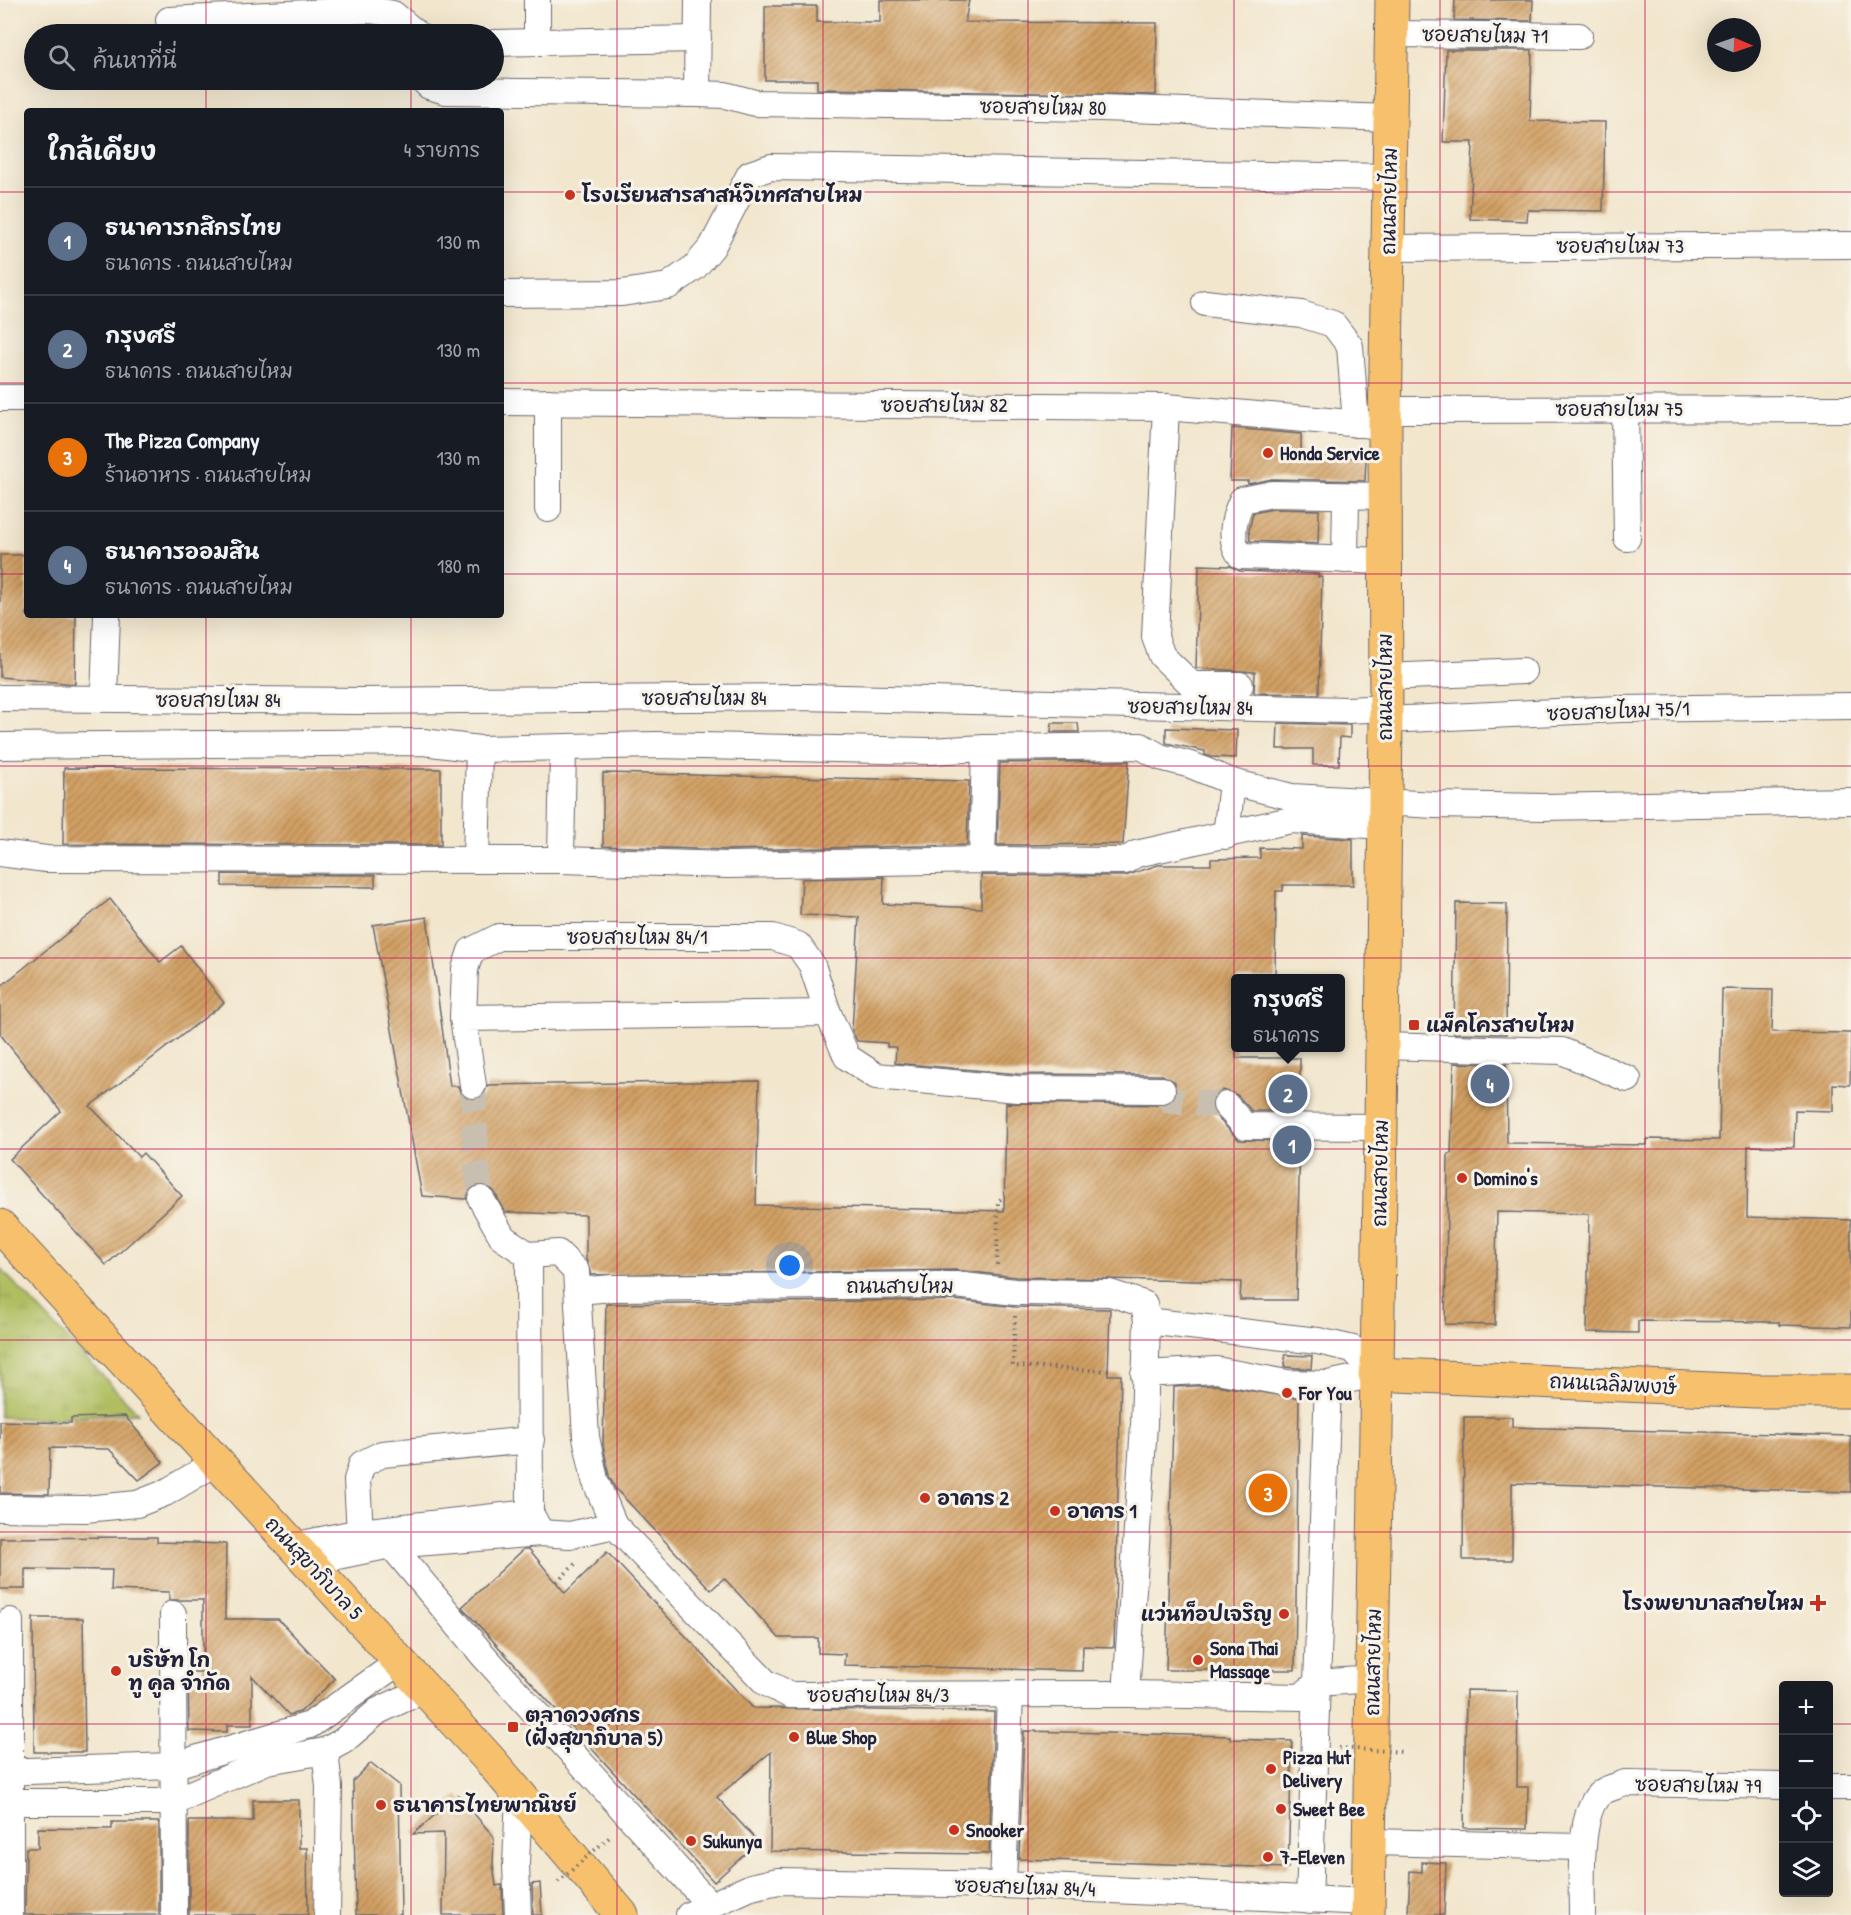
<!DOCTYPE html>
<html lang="th">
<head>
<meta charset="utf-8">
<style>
	:root { --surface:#171b24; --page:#20242c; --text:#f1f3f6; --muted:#9ea1a6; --line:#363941; --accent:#c8321e }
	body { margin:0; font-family:"Patrick Hand","Playpen Sans Thai",sans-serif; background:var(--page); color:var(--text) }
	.controls { position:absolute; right:18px; bottom:18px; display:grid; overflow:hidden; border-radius:6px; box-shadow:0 6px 24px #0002 }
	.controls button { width:54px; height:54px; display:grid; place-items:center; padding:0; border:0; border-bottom:2px solid var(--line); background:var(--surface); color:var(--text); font:30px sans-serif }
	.compass { position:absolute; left:1707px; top:18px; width:54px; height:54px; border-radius:50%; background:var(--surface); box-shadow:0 6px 24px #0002; rotate:92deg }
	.you { position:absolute; left:790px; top:1266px; width:21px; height:21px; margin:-15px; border:4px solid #fff; border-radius:50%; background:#1a73e8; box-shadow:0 0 0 9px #1a73e833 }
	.badge { display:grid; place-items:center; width:39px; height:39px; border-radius:50%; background:var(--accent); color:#fff; font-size:20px; font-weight:700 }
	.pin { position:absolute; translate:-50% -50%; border:3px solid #fff; box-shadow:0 2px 6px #0006 }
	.popup { position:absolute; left:1231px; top:974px; width:114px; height:78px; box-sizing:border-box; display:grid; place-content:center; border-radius:6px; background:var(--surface); filter:drop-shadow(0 2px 4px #0005); font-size:20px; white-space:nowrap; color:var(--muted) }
	.popup b { font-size:22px; color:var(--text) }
	.popup::after { content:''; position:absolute; left:50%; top:100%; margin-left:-12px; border:12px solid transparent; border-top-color:var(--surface) }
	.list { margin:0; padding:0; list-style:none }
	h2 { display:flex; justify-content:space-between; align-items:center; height:78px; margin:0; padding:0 24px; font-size:26px }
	h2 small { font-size:20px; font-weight:400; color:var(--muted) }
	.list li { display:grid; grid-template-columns:39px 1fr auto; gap:18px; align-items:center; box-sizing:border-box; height:108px; padding:0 24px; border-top:2px solid var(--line) }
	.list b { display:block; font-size:22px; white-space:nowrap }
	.list p { margin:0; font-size:20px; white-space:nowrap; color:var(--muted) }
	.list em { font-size:20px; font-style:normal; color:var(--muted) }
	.icon { flex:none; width:33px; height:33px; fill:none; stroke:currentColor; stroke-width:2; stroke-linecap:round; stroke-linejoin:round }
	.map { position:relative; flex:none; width:1851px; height:1915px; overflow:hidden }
	.search { position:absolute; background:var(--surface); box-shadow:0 6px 24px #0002; left:24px; top:24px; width:480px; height:66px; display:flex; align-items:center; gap:15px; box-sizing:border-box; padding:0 21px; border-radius:33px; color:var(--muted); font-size:22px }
	.panel { position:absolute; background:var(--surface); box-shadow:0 6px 24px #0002; left:24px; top:108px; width:480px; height:510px; border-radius:6px }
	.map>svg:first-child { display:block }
	.grass { fill:url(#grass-tufts); stroke:#69704e; stroke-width:1.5 }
	.building { fill:url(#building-hatch) }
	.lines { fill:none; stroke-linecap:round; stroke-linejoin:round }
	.minor-tunnel { stroke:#c8bfb0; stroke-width:26; stroke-dasharray:26 13; stroke-linecap:butt }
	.minor-casing { stroke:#6b676e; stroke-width:28 }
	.major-casing { stroke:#6b676e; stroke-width:35 }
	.path { stroke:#6b676e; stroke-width:4; stroke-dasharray:1.5 4.5; stroke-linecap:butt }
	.minor { stroke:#fff; stroke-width:26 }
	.major { stroke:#f7c06c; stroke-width:33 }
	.path-bridge { stroke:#6b676e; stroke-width:4; stroke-dasharray:1.5 4.5; stroke-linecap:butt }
	.grid { fill:none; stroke:#c2185b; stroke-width:1.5; stroke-opacity:0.55 }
	.poi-dot { fill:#c8321e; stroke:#f7f3e8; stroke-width:2 }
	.labels { text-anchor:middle; stroke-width:6; stroke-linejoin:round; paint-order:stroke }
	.street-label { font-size:20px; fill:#22223b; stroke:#f7f3e8 }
	.poi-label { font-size:20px; font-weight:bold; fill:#22223b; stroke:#f7f3e8; text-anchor:start }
</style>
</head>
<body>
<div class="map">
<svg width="1851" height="1915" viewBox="0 0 1851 1915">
	<defs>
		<pattern id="grass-tufts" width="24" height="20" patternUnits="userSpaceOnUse" patternTransform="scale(1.5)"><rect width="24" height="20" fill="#b0be61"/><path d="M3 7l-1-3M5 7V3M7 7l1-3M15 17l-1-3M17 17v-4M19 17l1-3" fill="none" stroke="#97a355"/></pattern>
		<pattern id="building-hatch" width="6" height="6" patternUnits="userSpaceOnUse" patternTransform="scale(1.5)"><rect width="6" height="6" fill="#d2a063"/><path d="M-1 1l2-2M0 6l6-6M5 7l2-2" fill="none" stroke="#aa8253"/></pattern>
	</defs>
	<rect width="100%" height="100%" fill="#f7f3e8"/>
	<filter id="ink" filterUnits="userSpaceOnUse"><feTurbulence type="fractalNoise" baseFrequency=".0167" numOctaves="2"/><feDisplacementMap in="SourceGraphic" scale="12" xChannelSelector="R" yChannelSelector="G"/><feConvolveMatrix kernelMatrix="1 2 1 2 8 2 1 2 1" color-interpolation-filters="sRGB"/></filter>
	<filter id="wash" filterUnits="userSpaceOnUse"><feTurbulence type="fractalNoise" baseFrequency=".008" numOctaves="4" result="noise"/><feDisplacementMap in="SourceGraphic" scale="24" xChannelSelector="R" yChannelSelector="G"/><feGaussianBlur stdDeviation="1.35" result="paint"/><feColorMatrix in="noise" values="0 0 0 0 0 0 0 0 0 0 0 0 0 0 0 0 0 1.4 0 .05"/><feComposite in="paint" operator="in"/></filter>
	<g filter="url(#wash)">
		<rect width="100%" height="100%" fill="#f2e6cd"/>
		<!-- grass -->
		<polygon class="grass" points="0,1268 138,1413 71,1416 52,1420 0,1417"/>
		<g id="blocks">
			<!-- building -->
			<g class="building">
				<polygon points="880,0 969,0 965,22 1157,23 1156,95 817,89 817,80 765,80 765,6 817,6 817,22 880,22"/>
				<polygon points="1455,0 1533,0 1532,21 1454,20"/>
				<polygon points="1446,50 1532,50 1530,121 1605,122 1603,211 1528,210 1527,221 1470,219 1473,142 1443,142"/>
				<polygon points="1232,428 1301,434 1301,456 1366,458 1365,481 1272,479 1248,484 1248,481 1230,481"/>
				<polygon points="1273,509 1319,510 1318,544 1250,541 1249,530 1253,513"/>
				<polygon points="0,555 27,555 27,615 76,615 75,684 0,677"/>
				<polygon points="1199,565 1230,566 1240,571 1318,574 1318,577 1322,577 1319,694 1254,693 1255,672 1196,668"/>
				<polygon points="1052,723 1078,723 1079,732 1051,732"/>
				<polygon points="1278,723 1350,725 1350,738 1340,737 1339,765 1313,765 1313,749 1277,749"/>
				<polygon points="1166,728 1237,730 1236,758 1211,757 1205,755 1205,751 1166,743"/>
				<polygon points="1129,761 1123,844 997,845 1000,763"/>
				<polygon points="64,768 441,769 441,845 63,844"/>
				<polygon points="603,773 969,781 967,845 728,850 603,846"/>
				<polygon points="1302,836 1353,839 1353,885 1283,885 1283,891 1276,891 1275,978 1236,978 1236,1058 1300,1058 1300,1111 1252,1111 1237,1095 1223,1090 1216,1094 1211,1108 1215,1115 1239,1140 1300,1141 1296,1300 1240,1300 1241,1282 1016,1277 956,1270 591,1275 586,1259 586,1215 505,1212 494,1191 482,1184 473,1186 466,1199 422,1196 373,925 427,917 450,1086 458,1086 461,1094 467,1099 482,1097 488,1085 759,1081 756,1205 1004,1211 1006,1103 1162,1105 1170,1103 1175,1097 1175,1082 1162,1075 1018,1074 895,1063 896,1047 887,1047 887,1043 857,1041 852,1030 859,917 800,915 802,879 884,877 883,904 981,908 981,875 1125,876 1158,865 1211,865 1211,859 1260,858 1260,848 1302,849"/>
				<polygon points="222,874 375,875 375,887 222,886"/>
				<polygon points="110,899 160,962 181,946 224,1003 90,1106 139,1157 143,1153 182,1196 106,1265 10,1159 61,1111 0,1034 0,987"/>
				<polygon points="1456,903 1507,904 1506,1034 1454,1033"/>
				<polygon points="1722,989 1773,990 1772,1032 1851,1033 1850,1085 1833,1084 1833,1111 1795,1110 1794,1147 1748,1146 1747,1217 1851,1220 1851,1327 1779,1325 1779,1322 1638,1321 1638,1333 1587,1332 1589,1214 1497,1212 1495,1325 1445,1324 1448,1154 1451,1154 1454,1063 1506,1064 1507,1143 1647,1145 1647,1139 1719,1140"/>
				<polygon points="955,1300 1015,1307 1110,1309 1108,1375 1121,1375 1114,1647 1083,1646 1082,1671 844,1665 845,1654 818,1653 818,1638 779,1638 724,1578 711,1590 615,1488 609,1476 603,1445 606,1304"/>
				<polygon points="1285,1355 1312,1356 1311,1369 1285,1367"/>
				<polygon points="1215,1385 1299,1398 1295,1670 1166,1670 1174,1387"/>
				<polygon points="125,1416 163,1462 139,1480 109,1449 50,1448 49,1494 0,1493 0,1421 71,1423 71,1418"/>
				<polygon points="1464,1417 1512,1417 1512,1427 1851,1436 1851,1492 1512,1483 1512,1560 1463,1560"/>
				<polygon points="135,1537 157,1537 157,1542 226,1544 225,1619 278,1619 335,1679 300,1712 289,1715 252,1676 252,1725 227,1725 227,1732 189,1731 188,1672 203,1672 203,1600 169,1600 169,1592 111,1590 112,1570 25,1569 25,1589 0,1589 0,1538"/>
				<polygon points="524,1549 529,1549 565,1593 607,1552 753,1708 994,1712 989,1854 770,1851 771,1752 717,1797 758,1842 714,1882 462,1607"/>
				<polygon points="33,1618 83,1618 85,1752 34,1752"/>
				<polygon points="1466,1690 1518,1691 1517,1787 1528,1787 1527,1829 1464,1828"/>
				<polygon points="1024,1731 1230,1736 1230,1739 1292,1741 1288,1868 1019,1859"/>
				<polygon points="371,1763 399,1785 401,1915 356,1915 353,1781"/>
				<polygon points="458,1795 494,1837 493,1864 496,1886 502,1885 503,1915 443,1915 444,1833 413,1834"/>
				<polygon points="253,1800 299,1800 299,1848 307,1848 308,1915 189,1915 189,1821 253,1821"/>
				<polygon points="112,1822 159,1822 159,1915 25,1915 26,1848 38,1848 38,1828 112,1829"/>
				<polygon points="1422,1862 1446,1863 1444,1915 1408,1915 1410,1871 1422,1872"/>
				<polygon points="540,1883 542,1915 533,1915 532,1884"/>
			</g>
		</g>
	</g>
	<g filter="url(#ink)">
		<use href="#blocks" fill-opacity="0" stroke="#6b676e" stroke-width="1.5"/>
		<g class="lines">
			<!-- minor-tunnel -->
			<g class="minor-tunnel">
				<polyline points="473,1085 476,1160 481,1199"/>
				<polyline points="1162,1090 1172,1101 1226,1105"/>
			</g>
			<!-- minor casing -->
			<g class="minor-casing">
				<g id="minor">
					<polyline points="169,20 371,10 393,14 417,34"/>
					<polyline points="1391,34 1579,36"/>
					<polyline points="537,42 537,0"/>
					<polyline points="494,43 698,39"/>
					<polyline points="423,80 429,86 446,91 697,94 698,0"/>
					<polyline points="697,94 725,95 755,103 1101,108 1390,118"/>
					<polyline points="1389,248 1851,245"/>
					<polyline points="501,294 622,293 668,286 695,267 712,247 750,174 771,167 1391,177"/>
					<polyline points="1205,303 1301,314 1333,324 1350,346 1356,424"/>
					<polyline points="0,398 27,398"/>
					<polyline points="501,402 1166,407 1385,426"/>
					<polyline points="1166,407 1155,637 1162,656 1192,685 1240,685"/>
					<polyline points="1625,409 1627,538"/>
					<polyline points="1386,410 1851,409"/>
					<polyline points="548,509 548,402"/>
					<polyline points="1345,560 1346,496"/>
					<path d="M1385,561l-144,-5c-13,-16 -7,-39 1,-56l30,-6 113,2"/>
					<polyline points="1385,677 1523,671"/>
					<polyline points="104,697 107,615"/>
					<polyline points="0,698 359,701 802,697 1347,710 1386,708"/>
					<polyline points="1386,720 1620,709 1851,706"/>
					<polyline points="0,746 423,742 479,749 656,745 929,751 985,748 1141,746 1160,757 1191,765 1232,782 1292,797 1435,805 1544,807 1851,801"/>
					<polyline points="1226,836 1232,782"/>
					<polyline points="0,853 46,859 561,860 728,865 982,860 1125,861 1136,854 1291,820 1384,826"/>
					<polyline points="476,860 479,749"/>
					<polyline points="561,860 563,748"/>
					<polyline points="982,860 985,748"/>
					<polyline points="463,1018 465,969 471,951 499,937 773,937 798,945 812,965 828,1013"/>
					<polyline points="1381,1046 1562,1051 1628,1079"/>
					<polyline points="473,1085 463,1018 828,1013 847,1057 876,1076 1017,1089 1162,1090"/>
					<polyline points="1226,1105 1245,1126 1381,1127"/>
					<polyline points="481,1199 503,1238 529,1255"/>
					<polyline points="578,1291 612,1288 956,1285 1015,1292 1110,1293 1144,1304 1147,1321 1144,1425 1126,1694"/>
					<polyline points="1147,1321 1318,1341 1353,1349 1375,1374"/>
					<polyline points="1144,1374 1216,1370 1287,1383 1328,1384 1375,1374"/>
					<polyline points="0,1508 85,1509 137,1504 165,1493 217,1462"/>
					<polyline points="360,1532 357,1480 362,1464 382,1454 531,1440"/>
					<polyline points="541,1533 530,1513 529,1255 558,1253 576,1271 586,1437 595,1480 614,1525 766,1683 790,1695 1126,1694 1301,1697 1317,1683 1373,1679"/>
					<polyline points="391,1545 482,1654 709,1904"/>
					<polyline points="293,1546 360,1532 530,1513"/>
					<polyline points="308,1562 391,1545 541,1533 570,1535 614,1525"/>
					<polyline points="173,1614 174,1915"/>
					<polyline points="10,1621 10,1915"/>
					<polyline points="325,1751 329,1787 327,1915"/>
					<polyline points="0,1772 172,1766 310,1725 399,1662"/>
					<polyline points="1828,1787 1851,1787"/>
					<polyline points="0,1802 172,1802 267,1761 325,1751 343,1741 378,1711 425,1689"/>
					<polyline points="1369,1842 1581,1847"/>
					<polyline points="1003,1885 1010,1694"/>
					<polyline points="1309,1900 1328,1384"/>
					<polyline points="518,1915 516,1865 519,1794"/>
					<polyline points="689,1915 751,1887 778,1881 1003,1885 1368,1902"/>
					<path d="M1582,1915c0,-28 -5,-105 20,-123 6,-4 16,-6 23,-9l159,3"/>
				</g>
			</g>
			<!-- major casing -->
			<g class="major-casing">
				<g id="major">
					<polyline points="0,1226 488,1758 622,1915"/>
					<polyline points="1375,1374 1756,1391 1851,1391"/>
					<polyline points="1368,1915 1381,1127 1386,720 1385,426 1392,0"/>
				</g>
			</g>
			<!-- path -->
			<g class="path">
				<polyline points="997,1265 998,1201 1004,1197"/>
				<polyline points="1015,1316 1013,1366 1108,1371"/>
				<polyline points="557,1582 578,1561"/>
			</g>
			<!-- minor -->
			<use href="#minor" class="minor"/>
			<!-- major -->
			<use href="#major" class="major"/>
			<!-- path-bridge -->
			<g class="path-bridge">
				<polyline points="1339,1748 1403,1752"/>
				<polyline points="558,1882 612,1835"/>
			</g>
		</g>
	</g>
	<!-- grid -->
	<path class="grid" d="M206,0v34M411,0v34M617,0v1915M823,0v1915M1028,0v1915M1234,0v1915M1440,0v1915M1645,0v1915M206,80v31M411,80v31M0,192h27M501,192h1350M0,383h27M501,383h1350M0,574h27M501,574h1350M206,615v1300M411,615v1300M0,766h1851M0,958h1851M0,1149h1851M0,1340h1851M0,1532h1851M0,1724h1784M1828,1724h23"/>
	<!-- markers -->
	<g class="poi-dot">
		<circle cx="570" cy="195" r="6"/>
		<circle cx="1268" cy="453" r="6"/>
		<rect x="1408" y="1019" width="12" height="12" rx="3"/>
		<circle cx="1462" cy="1178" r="6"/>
		<circle cx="1287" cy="1393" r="6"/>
		<circle cx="925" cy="1498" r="6"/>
		<circle cx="1055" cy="1511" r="6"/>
		<path d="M1815 1594h6v6h6v6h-6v6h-6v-6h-6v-6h6z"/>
		<circle cx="1284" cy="1614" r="6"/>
		<circle cx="1198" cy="1660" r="6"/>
		<circle cx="116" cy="1671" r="6"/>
		<rect x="507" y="1721" width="12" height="12" rx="3"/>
		<circle cx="794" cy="1737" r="6"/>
		<circle cx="1271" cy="1769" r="6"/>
		<circle cx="381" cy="1805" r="6"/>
		<circle cx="1281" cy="1809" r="6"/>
		<circle cx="954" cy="1830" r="6"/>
		<circle cx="691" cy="1841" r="6"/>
		<circle cx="1268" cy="1857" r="6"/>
	</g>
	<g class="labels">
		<!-- street labels -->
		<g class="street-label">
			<text transform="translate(1485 35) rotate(1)" y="7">ซอยสายไหม 71</text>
			<text transform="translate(1043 107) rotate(1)" y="7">ซอยสายไหม 80</text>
			<text transform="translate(1389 201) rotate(-89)" y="7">ถนนสายไหม</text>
			<text x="1620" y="253">ซอยสายไหม 73</text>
			<text x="944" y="412">ซอยสายไหม 82</text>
			<text x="1619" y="416">ซอยสายไหม 75</text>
			<text transform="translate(1385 687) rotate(-90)" y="7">ถนนสายไหม</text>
			<text x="704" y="705">ซอยสายไหม 84</text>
			<text x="218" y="707">ซอยสายไหม 84</text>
			<text transform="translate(1190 707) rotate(1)" y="7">ซอยสายไหม 84</text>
			<text transform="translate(1618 711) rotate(-2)" y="7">ซอยสายไหม 75/1</text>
			<text x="637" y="944">ซอยสายไหม 84/1</text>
			<text transform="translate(1380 1173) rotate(-89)" y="7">ถนนสายไหม</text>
			<text x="900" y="1293">ถนนสายไหม</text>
			<text transform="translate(1613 1384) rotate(3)" y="7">ถนนเฉลิมพงษ์</text>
			<text transform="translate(314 1568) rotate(47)" y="7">ถนนสุขาภิบาล 5</text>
			<text transform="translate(1373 1662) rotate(-89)" y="7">ถนนสายไหม</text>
			<text x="878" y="1702">ซอยสายไหม 84/3</text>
			<text transform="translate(1698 1785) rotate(1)" y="7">ซอยสายไหม 79</text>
			<text transform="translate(1025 1887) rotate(2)" y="7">ซอยสายไหม 84/4</text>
		</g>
		<!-- poi labels -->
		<g class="poi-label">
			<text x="582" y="202">โรงเรียนสารสาสน์วิเทศสายไหม</text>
			<text x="1280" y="460">Honda Service</text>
			<text x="1426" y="1032">แม็คโครสายไหม</text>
			<text x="1474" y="1185">Domino's</text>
			<text x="1299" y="1400">For You</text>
			<text x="937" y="1505">อาคาร 2</text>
			<text x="1067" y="1518">อาคาร 1</text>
			<text x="1804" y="1610" text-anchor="end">โรงพยาบาลสายไหม</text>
			<text x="1272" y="1621" text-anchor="end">แว่นท็อปเจริญ</text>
			<text x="1210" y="1655">Sona Thai<tspan x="1210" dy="23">Massage</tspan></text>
			<text x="128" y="1667">บริษัท โก<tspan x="128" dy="23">ทู คูล จำกัด</tspan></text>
			<text x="525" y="1722">ตลาดวงศกร<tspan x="525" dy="23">(ฝั่งสุขาภิบาล 5)</tspan></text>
			<text x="806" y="1744">Blue Shop</text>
			<text x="1283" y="1764">Pizza Hut<tspan x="1283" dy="23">Delivery</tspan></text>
			<text x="393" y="1812">ธนาคารไทยพาณิชย์</text>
			<text x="1293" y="1816">Sweet Bee</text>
			<text x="966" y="1837">Snooker</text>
			<text x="703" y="1848">Sukunya</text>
			<text x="1280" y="1864">7-Eleven</text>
		</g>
	</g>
</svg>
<div class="controls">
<button>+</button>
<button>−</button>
<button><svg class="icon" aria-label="locate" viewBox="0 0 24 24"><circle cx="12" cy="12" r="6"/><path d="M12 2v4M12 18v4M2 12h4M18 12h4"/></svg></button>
<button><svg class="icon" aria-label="layers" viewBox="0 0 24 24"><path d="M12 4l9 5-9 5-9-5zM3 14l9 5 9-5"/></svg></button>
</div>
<svg class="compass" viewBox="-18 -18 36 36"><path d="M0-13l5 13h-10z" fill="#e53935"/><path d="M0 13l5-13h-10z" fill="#9ea1a6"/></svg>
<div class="you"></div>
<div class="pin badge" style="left:1292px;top:1145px;background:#5c6f8a">1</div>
<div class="pin badge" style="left:1288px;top:1094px;background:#5c6f8a">2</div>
<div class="popup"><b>กรุงศรี</b>ธนาคาร</div>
<div class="pin badge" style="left:1268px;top:1493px;background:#e8710a">3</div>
<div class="pin badge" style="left:1490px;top:1084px;background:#5c6f8a">4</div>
<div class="search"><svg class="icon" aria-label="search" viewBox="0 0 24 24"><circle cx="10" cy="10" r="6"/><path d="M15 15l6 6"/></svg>ค้นหาที่นี่</div>
<section class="panel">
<h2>ใกล้เคียง<small>4 รายการ</small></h2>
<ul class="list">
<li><span class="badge" style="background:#5c6f8a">1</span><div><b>ธนาคารกสิกรไทย</b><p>ธนาคาร · ถนนสายไหม</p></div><em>130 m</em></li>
<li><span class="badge" style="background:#5c6f8a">2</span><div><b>กรุงศรี</b><p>ธนาคาร · ถนนสายไหม</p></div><em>130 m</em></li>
<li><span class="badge" style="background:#e8710a">3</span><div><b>The Pizza Company</b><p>ร้านอาหาร · ถนนสายไหม</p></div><em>130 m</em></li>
<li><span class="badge" style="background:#5c6f8a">4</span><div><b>ธนาคารออมสิน</b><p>ธนาคาร · ถนนสายไหม</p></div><em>180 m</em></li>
</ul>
</section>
</div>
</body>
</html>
